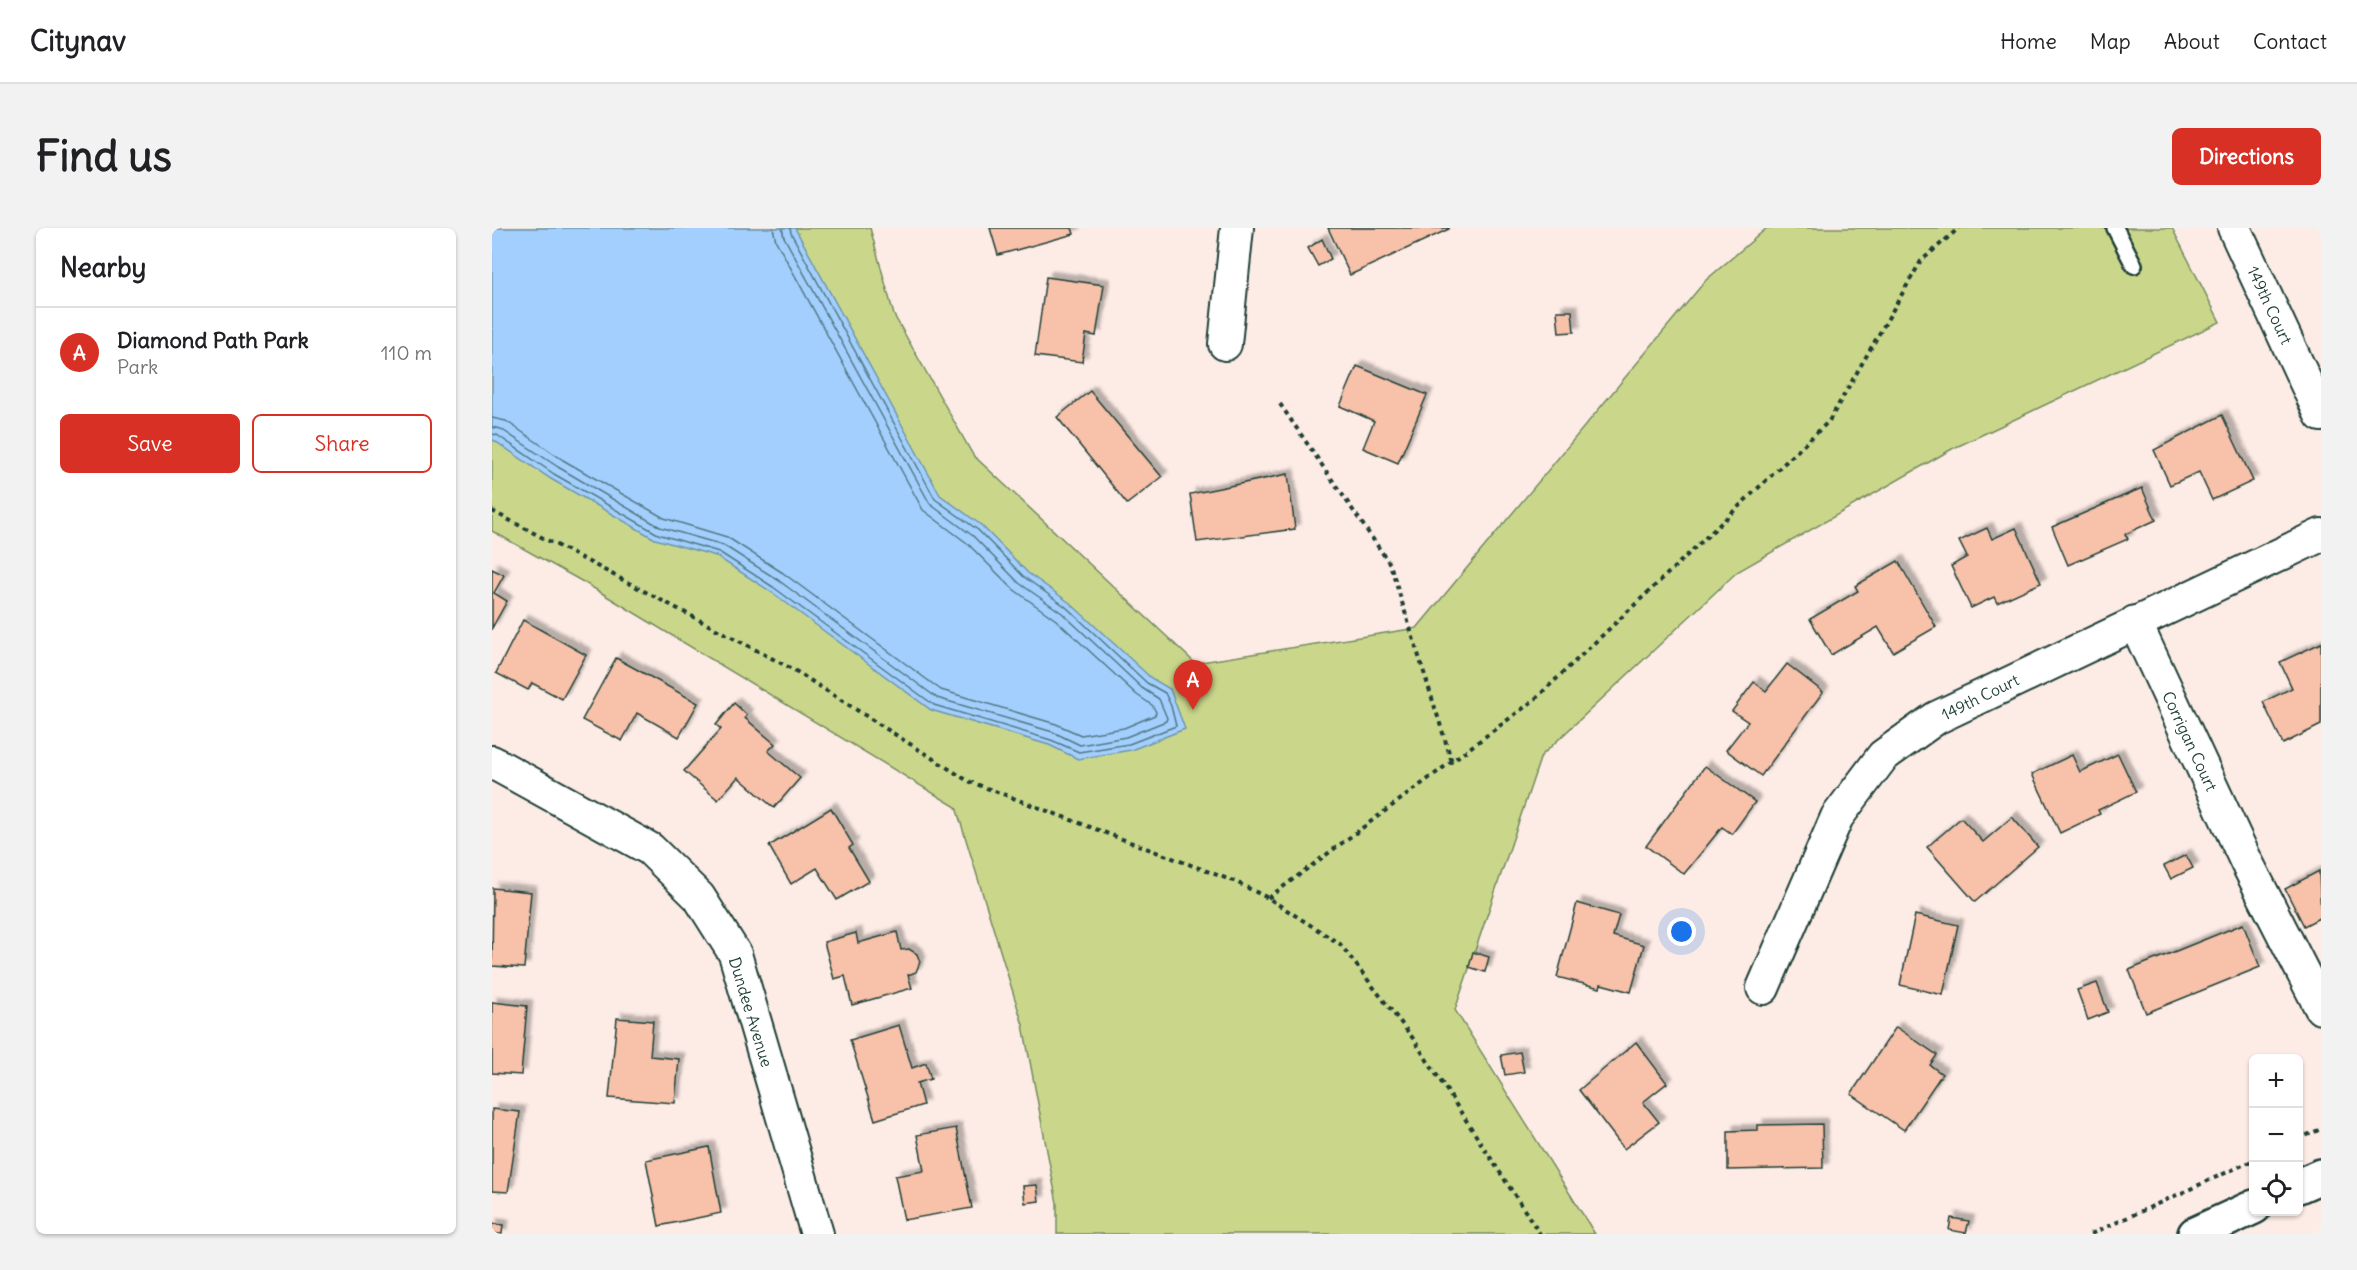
<!DOCTYPE html>
<html lang="en">
<head>
<meta charset="utf-8">
<style>
	:root { --surface:#fff; --page:#f2f2f2; --text:#202124; --muted:#757577; --line:#e0e0e0; --accent:#d93025 }
	body { margin:0; font-family:Delius,sans-serif; background:var(--page); color:var(--text) }
	.controls { position:absolute; right:18px; bottom:18px; display:grid; overflow:hidden; border-radius:9px; box-shadow:0 2px 4px #0004 }
	.controls button { width:54px; height:54px; display:grid; place-items:center; padding:0; border:0; border-bottom:2px solid var(--line); background:var(--surface); color:var(--text); font:30px sans-serif }
	.you { position:absolute; left:1190px; top:704px; width:21px; height:21px; margin:-15px; border:4px solid #fff; border-radius:50%; background:#1a73e8; box-shadow:0 0 0 9px #1a73e833 }
	.badge { display:grid; place-items:center; width:39px; height:39px; border-radius:50%; background:var(--accent); color:#fff; font-size:20px; font-weight:700 }
	.pin { position:absolute; translate:-50% -50px; filter:drop-shadow(0 2px 3px #0008) }
	.pin::after { content:''; position:absolute; top:32px; width:21px; height:18px; background:inherit; clip-path:polygon(0 0,100% 0,50% 100%) }
	.list { margin:0; padding:0; list-style:none }
	h2 { display:flex; justify-content:space-between; align-items:center; height:78px; margin:0; padding:0 24px; font-size:26px }
	h2 small { font-size:20px; font-weight:400; color:var(--muted) }
	.list li { display:grid; grid-template-columns:39px 1fr auto; gap:18px; align-items:center; box-sizing:border-box; height:90px; padding:0 24px; border-top:2px solid var(--line) }
	.list b { display:block; font-size:22px; white-space:nowrap }
	.list p { margin:0; font-size:20px; white-space:nowrap; color:var(--muted) }
	.list em { font-size:20px; font-style:normal; color:var(--muted) }
	.actions { display:flex; gap:12px; padding:18px 24px }
	.actions a { flex:1; padding:14px 0; border:2px solid var(--accent); border-radius:9px; text-align:center; font-size:21px; color:var(--accent) }
	.actions .main { background:var(--accent); color:#fff }
	.icon { flex:none; width:33px; height:33px; fill:none; stroke:currentColor; stroke-width:2; stroke-linecap:round; stroke-linejoin:round }
	.map { position:relative; flex:none; width:1829px; height:1006px; overflow:hidden; border-radius:9px }
	header { display:flex; align-items:center; gap:36px; box-sizing:border-box; height:84px; padding:0 30px; background:var(--surface); border-bottom:2px solid var(--line) }
	header strong { font-size:28px }
	nav { display:flex; gap:33px; margin-inline-start:auto; font-size:21px }
	.intro { display:flex; align-items:center; justify-content:space-between; box-sizing:border-box; height:144px; padding:0 36px }
	h1 { margin:0; font-size:42px }
	.button { padding:15px 27px; border-radius:9px; background:var(--accent); color:#fff; font-size:21px; font-weight:700 }
	main { display:flex; gap:36px; padding:0 36px }
	aside { flex:1; background:var(--surface); border-radius:9px; box-shadow:0 2px 4px #0004 }
	.map>svg:first-child { display:block }
	.green { fill:#cad78b; stroke:#748a60; stroke-width:1.5 }
	.water { fill:#a2cffd; stroke:#6e95ad; stroke-width:1.5 }
	.lines { fill:none; stroke-linecap:round; stroke-linejoin:round }
	.shore { stroke:#537784; stroke-width:1.5 }
	.building { fill:#f7c1aa; stroke:#1f3d34; stroke-width:1.5; filter:url(#shadow) }
	.lane-casing { stroke:#1f3d34; stroke-width:20 }
	.street-casing { stroke:#1f3d34; stroke-width:36 }
	.highway-casing { stroke:#1f3d34; stroke-width:38 }
	.path { stroke:#1f3d34; stroke-width:4; stroke-dasharray:4.5 4.5; stroke-linecap:butt }
	.lane { stroke:#fff; stroke-width:15 }
	.street { stroke:#fff; stroke-width:32 }
	.highway { stroke:#fff; stroke-width:33 }
	.labels { text-anchor:middle; stroke-width:4.5; stroke-linejoin:round; paint-order:stroke }
	.street-label { font-size:16px; fill:#1f3d34; stroke:#fff }
</style>
</head>
<body>
<header>
<strong>Citynav</strong>
<nav><a>Home</a><a>Map</a><a>About</a><a>Contact</a></nav>
</header>
<div class="intro"><h1>Find us</h1><a class="button">Directions</a></div>
<main>
<aside>
<h2>Nearby<small></small></h2>
<ul class="list">
<li><span class="badge">A</span><div><b>Diamond Path Park</b><p>Park</p></div><em>110 m</em></li>
</ul>
<div class="actions"><a class="main">Save</a><a>Share</a></div>
</aside>
<div class="map">
<svg width="1829" height="1006" viewBox="0 0 1829 1006">
	<defs>
		<filter id="shadow"><feDropShadow dx="5.5" dy="-5.5" stdDeviation="1.5" flood-color="#0004"/></filter>
	</defs>
	<rect width="100%" height="100%" fill="#fdece6"/>
	<filter id="ink" filterUnits="userSpaceOnUse"><feTurbulence type="fractalNoise" baseFrequency=".0167" numOctaves="2"/><feDisplacementMap in="SourceGraphic" scale="12" xChannelSelector="R" yChannelSelector="G"/><feConvolveMatrix kernelMatrix="1 2 1 2 8 2 1 2 1" color-interpolation-filters="sRGB"/></filter>
	<g filter="url(#ink)">
		<!-- green -->
		<polygon class="green" points="0,0 378,0 402,87 481,227 703,435 925,400 1214,52 1275,0 1680,0 1728,94 1460,221 1245,344 1049,528 963,782 1103,1006 565,1006 565,975 531,797 464,579 93,355 0,303"/>
		<!-- water -->
		<polygon class="water" points="0,0 303,0 448,267 489,297 536,345 578,375 659,450 678,461 693,501 639,522 586,531 557,517 439,482 278,363 224,328 163,311 59,251 0,211"/>
		<g class="lines">
			<!-- shore -->
			<g class="shore">
				<polyline points="0,190 14,193 71,232 172,290 235,309 291,345 449,462 564,496 589,507 632,500 663,487 664,484 660,477 645,467 564,392 521,361 475,315 431,282 284,13 281,0"/>
				<polyline points="0,199 9,201 66,239 168,299 231,317 286,352 445,470 561,504 588,517 634,509 674,493 675,490 667,471 650,460 570,385 527,355 481,308 438,276 292,9 290,0"/>
				<polyline points="0,206 5,207 62,246 166,306 227,324 281,359 442,477 559,512 587,524 637,516 684,498 679,478 673,465 655,455 574,379 532,349 486,302 443,271 299,5 298,0"/>
			</g>
		</g>
		<!-- building -->
		<g class="building">
			<polygon points="498,0 580,0 582,6 506,27"/>
			<polygon points="836,0 957,0 957,1 858,47"/>
			<polygon points="830,11 839,31 826,38 816,20"/>
			<polygon points="554,49 612,57 604,108 594,106 590,134 543,128"/>
			<polygon points="1065,83 1080,83 1082,104 1067,105"/>
			<polygon points="865,138 935,167 906,235 871,220 882,193 848,178"/>
			<polygon points="598,163 670,249 635,276 565,189"/>
			<polygon points="1730,187 1761,253 1720,272 1707,244 1678,257 1662,222"/>
			<polygon points="796,246 803,301 705,314 698,266"/>
			<polygon points="1650,260 1664,292 1633,306 1636,311 1576,337 1560,299"/>
			<polygon points="1495,300 1500,311 1524,300 1549,355 1505,375 1502,369 1479,380 1459,338 1475,329 1467,313"/>
			<polygon points="1406,333 1444,399 1401,424 1386,399 1339,427 1318,391 1366,363 1363,358"/>
			<polygon points="0,341 12,347 2,365 15,373 0,400"/>
			<polygon points="31,392 94,427 70,471 40,455 36,462 4,445"/>
			<polygon points="1829,415 1829,497 1791,516 1771,474 1800,460 1788,434"/>
			<polygon points="124,430 206,475 187,509 145,485 130,513 90,492"/>
			<polygon points="1295,436 1331,464 1269,548 1234,522 1256,494 1240,483 1262,454 1274,463"/>
			<polygon points="242,475 255,487 253,490 283,516 276,523 308,550 282,580 246,549 226,572 192,543 229,501 224,497"/>
			<polygon points="1626,526 1644,564 1606,582 1608,586 1568,605 1540,546 1580,527 1588,544"/>
			<polygon points="1213,538 1263,574 1240,606 1230,599 1192,646 1154,618"/>
			<polygon points="339,580 361,617 357,620 377,653 345,672 325,640 299,656 277,618"/>
			<polygon points="1520,589 1546,619 1483,674 1435,619 1469,590 1491,614"/>
			<polygon points="1694,627 1701,640 1679,651 1672,638"/>
			<polygon points="1827,643 1829,689 1812,698 1793,661"/>
			<polygon points="1,660 39,664 32,740 0,738"/>
			<polygon points="1085,675 1127,687 1121,708 1152,717 1139,764 1109,756 1108,760 1065,749"/>
			<polygon points="1423,687 1466,697 1451,767 1408,757"/>
			<polygon points="1751,696 1768,739 1654,785 1637,742"/>
			<polygon points="405,704 409,722 417,721 425,726 428,734 424,744 416,747 420,760 360,777 353,748 342,751 332,714 364,705 366,715"/>
			<polygon points="981,724 997,729 993,744 977,739"/>
			<polygon points="1605,755 1616,784 1596,792 1585,762"/>
			<polygon points="0,774 35,778 29,847 0,845"/>
			<polygon points="125,790 161,793 158,828 187,831 183,875 117,870"/>
			<polygon points="407,797 420,840 434,835 439,851 425,855 431,877 383,892 358,812"/>
			<polygon points="1404,799 1445,827 1438,837 1450,846 1412,902 1359,866"/>
			<polygon points="1144,814 1175,855 1151,874 1167,894 1132,921 1087,862"/>
			<polygon points="1028,824 1032,844 1013,847 1009,827"/>
			<polygon points="0,881 28,884 16,964 0,963"/>
			<polygon points="1330,896 1331,940 1236,942 1236,903 1266,902 1266,897"/>
			<polygon points="464,900 480,980 412,992 403,948 432,943 425,907"/>
			<polygon points="217,919 229,985 167,998 154,932"/>
			<polygon points="545,957 547,973 533,975 531,958"/>
			<polygon points="1459,990 1477,993 1474,1005 1457,1002"/>
			<polygon points="0,996 11,997 10,1006 0,1006"/>
		</g>
		<g class="lines">
			<!-- lane casing -->
			<g class="lane-casing">
				<polyline id="lane" points="1623,0 1642,37"/>
			</g>
			<!-- street casing -->
			<g class="street-casing">
				<g id="street">
					<polyline points="1742,0 1829,187"/>
					<polyline points="733,116 745,0"/>
					<polyline points="1643,394 1754,633 1829,780"/>
					<polyline points="0,534 158,621 207,669 243,726 325,1006"/>
					<polyline points="1271,760 1345,589 1391,528 1444,490 1829,307"/>
				</g>
			</g>
			<!-- highway casing -->
			<g class="highway-casing">
				<g id="highway">
					<polyline points="1806,958 1829,948"/>
					<polyline points="1703,1006 1762,979"/>
				</g>
			</g>
			<!-- path -->
			<g class="path">
				<polyline points="788,176 898,336 960,534"/>
				<polyline points="0,283 302,442 476,553 744,654 776,670 848,716 920,809 1048,1006"/>
				<polyline points="776,670 1041,473 1337,193 1429,33 1467,0"/>
				<polyline points="1806,911 1829,901"/>
				<polyline points="1599,1006 1762,932"/>
			</g>
			<!-- lane -->
			<use href="#lane" class="lane"/>
			<!-- street -->
			<use href="#street" class="street"/>
			<!-- highway -->
			<use href="#highway" class="highway"/>
		</g>
	</g>
	<g class="labels">
		<!-- street labels -->
		<g class="street-label">
			<text transform="translate(1778 77) rotate(65)" y="6">149th Court</text>
			<text transform="translate(1488 469) rotate(-26)" y="6">149th Court</text>
			<text transform="translate(1698 513) rotate(65)" y="6">Corrigan Court</text>
			<text transform="translate(259 784) rotate(73)" y="6">Dundee Avenue</text>
		</g>
	</g>
</svg>
<div class="controls">
<button>+</button>
<button>−</button>
<button><svg class="icon" aria-label="locate" viewBox="0 0 24 24"><circle cx="12" cy="12" r="6"/><path d="M12 2v4M12 18v4M2 12h4M18 12h4"/></svg></button>
</div>
<div class="you"></div>
<div class="pin badge" style="left:701px;top:482px">A</div>
</div>
</main>
</body>
</html>
